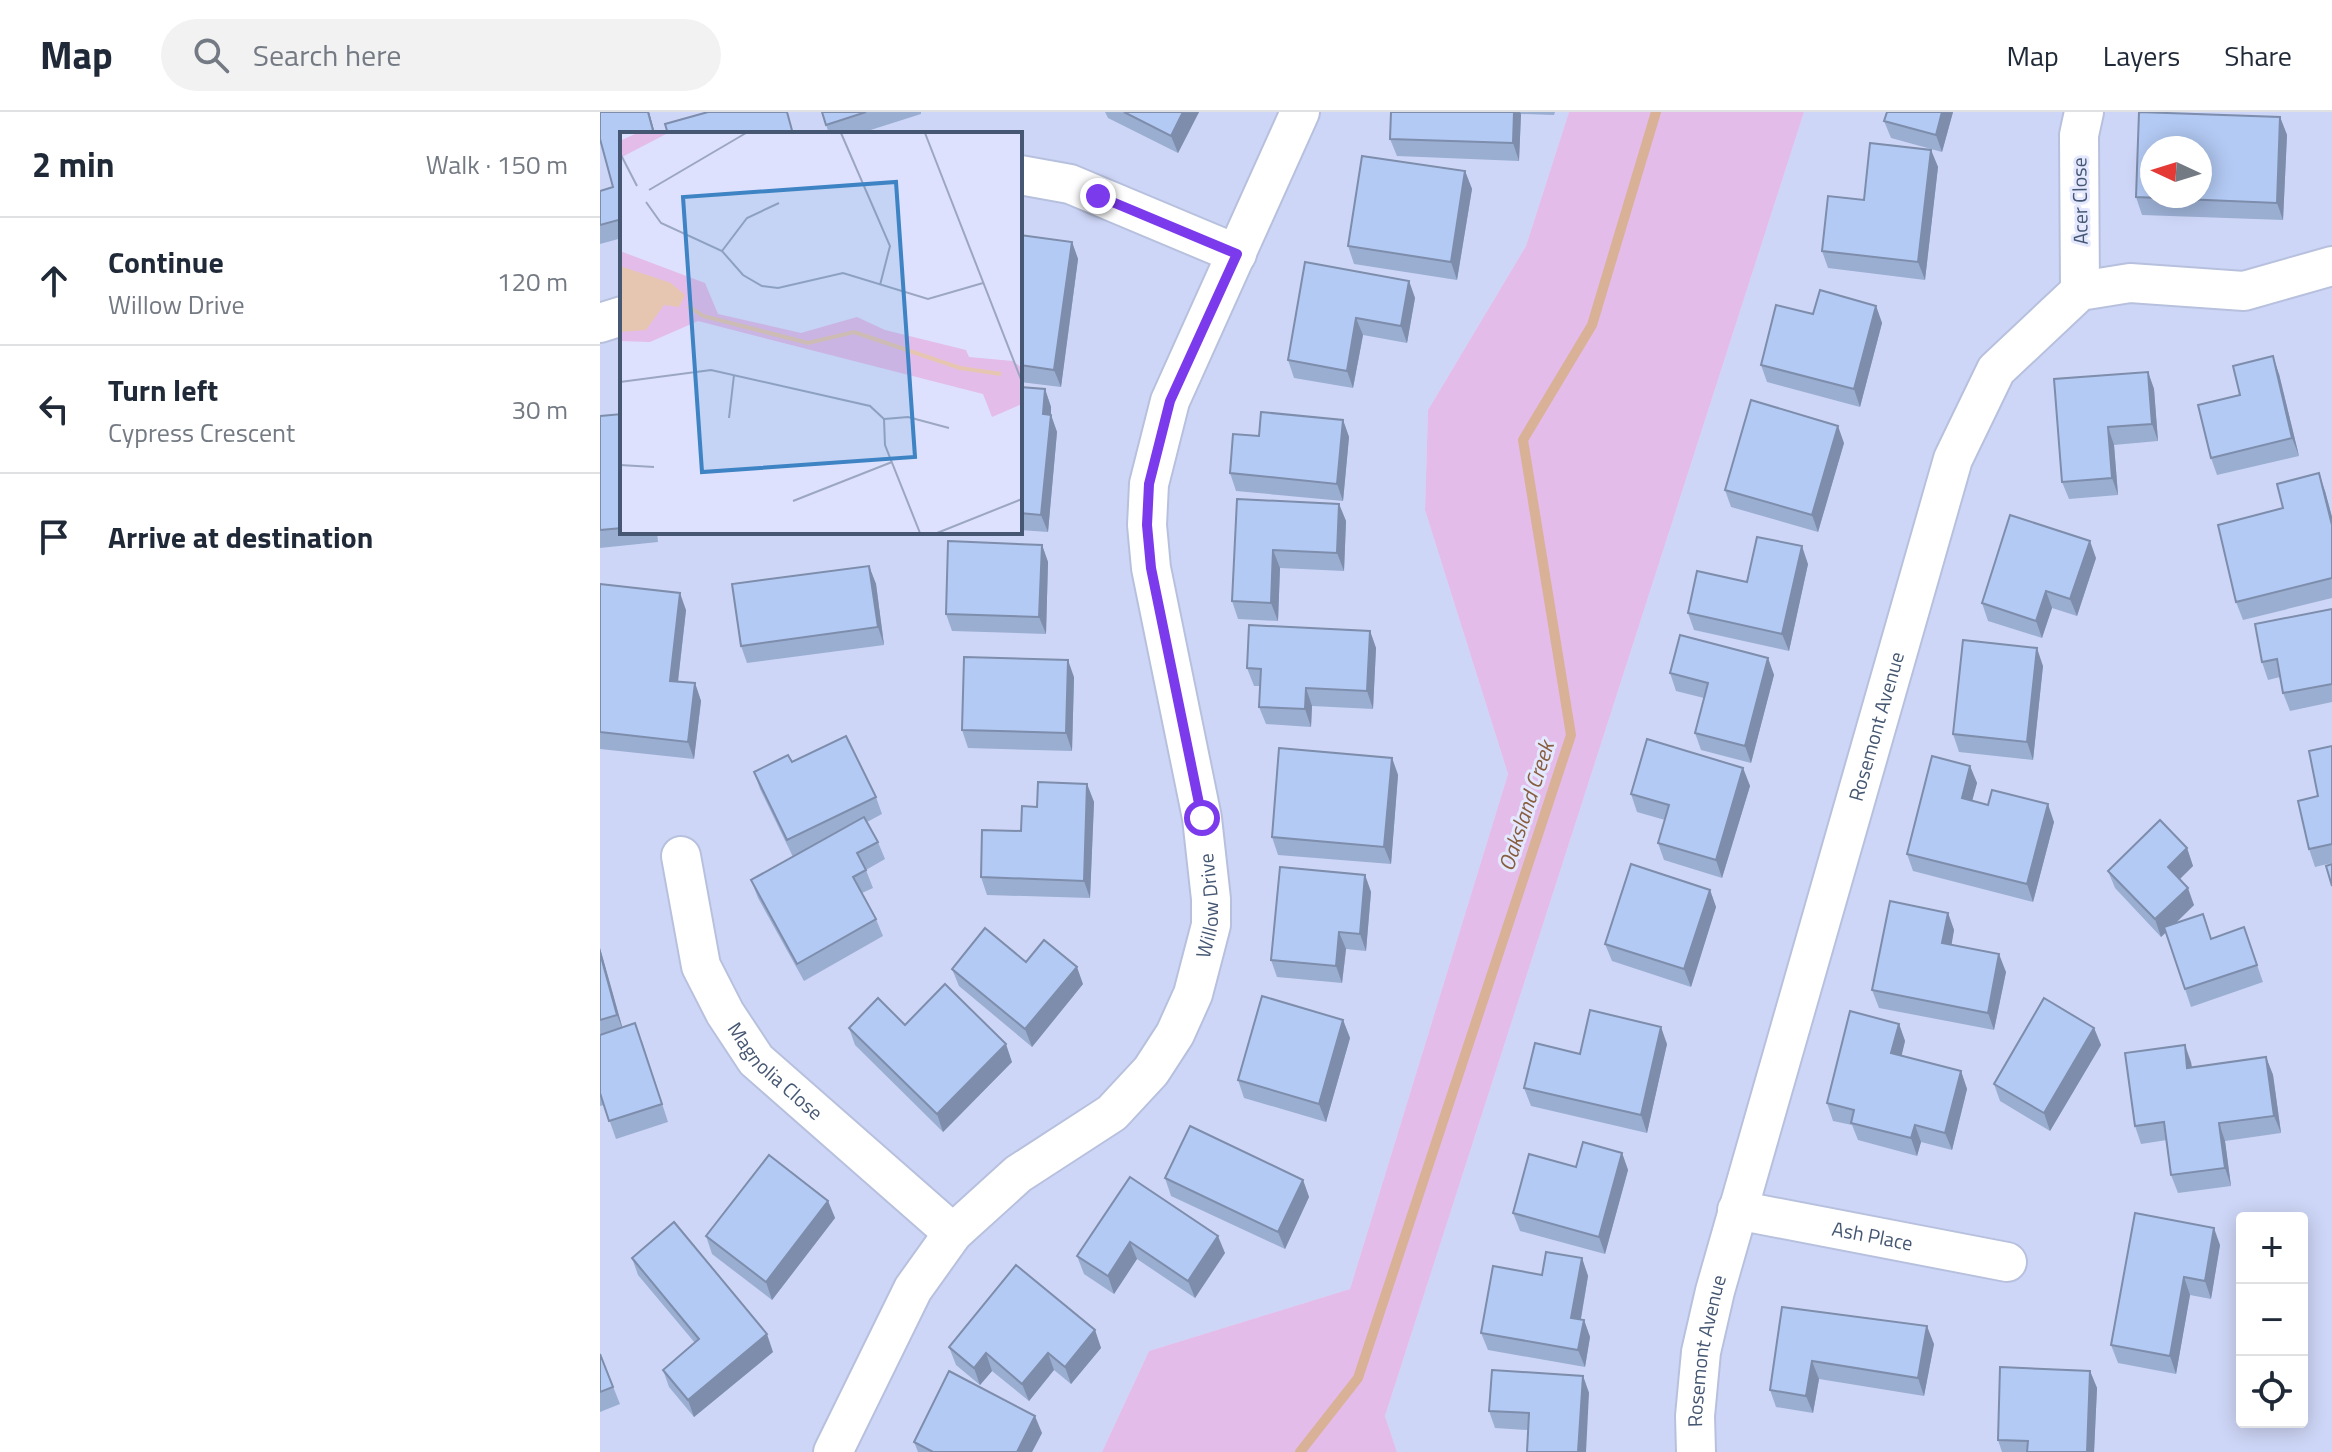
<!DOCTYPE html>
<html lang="en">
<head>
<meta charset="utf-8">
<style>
	:root { --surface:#fff; --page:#f2f2f3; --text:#1f2937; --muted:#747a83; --line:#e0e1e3 }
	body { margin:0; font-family:"Titillium Web",sans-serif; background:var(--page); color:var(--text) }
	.controls { position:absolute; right:24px; bottom:24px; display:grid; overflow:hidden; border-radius:8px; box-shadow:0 4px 20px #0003 }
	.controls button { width:72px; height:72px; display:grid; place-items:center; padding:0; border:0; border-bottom:2px solid var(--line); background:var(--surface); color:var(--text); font:40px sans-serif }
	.compass { position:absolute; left:1540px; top:24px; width:72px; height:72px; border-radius:50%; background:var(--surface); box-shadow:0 4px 20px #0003; rotate:274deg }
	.stop { position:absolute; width:24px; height:24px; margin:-18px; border:6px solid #7c3aed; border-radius:50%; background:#fff }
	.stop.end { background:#7c3aed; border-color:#fff; box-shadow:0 2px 8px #0008 }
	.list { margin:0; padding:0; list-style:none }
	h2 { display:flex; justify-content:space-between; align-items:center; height:104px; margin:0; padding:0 32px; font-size:34px }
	h2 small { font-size:26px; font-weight:400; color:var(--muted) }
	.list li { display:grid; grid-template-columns:52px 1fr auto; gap:24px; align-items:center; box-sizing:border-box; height:128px; padding:0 32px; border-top:2px solid var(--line) }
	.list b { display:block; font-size:30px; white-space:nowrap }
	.list p { margin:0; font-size:26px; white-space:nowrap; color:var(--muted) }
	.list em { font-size:26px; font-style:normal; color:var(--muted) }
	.icon { flex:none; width:44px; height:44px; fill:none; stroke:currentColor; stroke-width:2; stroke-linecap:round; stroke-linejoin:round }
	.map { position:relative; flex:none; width:1732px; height:1340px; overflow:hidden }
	header { display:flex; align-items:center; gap:48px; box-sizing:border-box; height:112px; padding:0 40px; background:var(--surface); border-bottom:2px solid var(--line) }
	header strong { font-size:38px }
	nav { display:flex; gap:44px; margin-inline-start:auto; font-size:28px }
	.search { width:560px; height:72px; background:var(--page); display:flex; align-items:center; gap:20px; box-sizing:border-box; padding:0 28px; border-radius:44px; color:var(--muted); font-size:30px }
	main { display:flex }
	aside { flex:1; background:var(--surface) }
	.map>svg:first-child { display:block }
	.residential { fill:#ced6f7; fill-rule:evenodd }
	.green { fill:#e3bcea }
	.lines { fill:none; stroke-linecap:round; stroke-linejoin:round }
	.stream { stroke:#d9b197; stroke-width:10 }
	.street-casing { stroke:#b7c1de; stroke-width:42 }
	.street { stroke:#fff; stroke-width:38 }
	.wall { fill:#9aaed2 }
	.shaded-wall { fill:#7d8dab }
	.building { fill:#b3caf4; stroke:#7d8dab; stroke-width:2; fill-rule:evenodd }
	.route { stroke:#7c3aed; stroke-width:10 }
	.labels { text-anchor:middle; stroke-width:6; stroke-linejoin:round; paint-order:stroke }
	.street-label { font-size:20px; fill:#455773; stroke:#e4e8ff }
	.water-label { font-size:22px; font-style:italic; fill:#885d3e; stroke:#e4e8ff }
	.inset-river { fill:none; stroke:#e7c6b1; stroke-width:4 }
	.inset-road { fill:none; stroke:#9ba6c2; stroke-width:2 }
	.view { fill:#3e83c3; fill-opacity:0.15; stroke:#3e83c3; stroke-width:4 }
	.inset-edge { fill:none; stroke:#455773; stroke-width:4 }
</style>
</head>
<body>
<header>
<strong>Map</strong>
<div class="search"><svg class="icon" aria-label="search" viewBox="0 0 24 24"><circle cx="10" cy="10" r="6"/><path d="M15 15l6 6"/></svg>Search here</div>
<nav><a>Map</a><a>Layers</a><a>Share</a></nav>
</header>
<main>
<aside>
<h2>2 min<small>Walk · 150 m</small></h2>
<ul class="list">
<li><svg class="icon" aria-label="ahead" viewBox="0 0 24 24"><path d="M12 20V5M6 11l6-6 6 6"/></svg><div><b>Continue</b><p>Willow Drive</p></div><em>120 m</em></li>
<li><svg class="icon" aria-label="left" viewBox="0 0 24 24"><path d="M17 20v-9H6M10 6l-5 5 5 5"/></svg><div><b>Turn left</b><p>Cypress Crescent</p></div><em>30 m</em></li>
<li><svg class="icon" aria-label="arrive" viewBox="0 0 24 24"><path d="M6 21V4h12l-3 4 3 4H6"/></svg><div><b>Arrive at destination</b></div></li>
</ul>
</aside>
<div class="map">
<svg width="1732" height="1340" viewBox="0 0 1732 1340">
	<rect width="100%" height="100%" fill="#dde1fd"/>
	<!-- residential -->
	<g class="residential">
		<path d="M0,0h969l-43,134 -98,164 -3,100 83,264 -158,515 -201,62 -47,101h-502zM22,22h398v398h-398z"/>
		<path d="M1204,0h528v1340h-935l-12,-36zM1552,36h48v48h-48zM1642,1106h60v204h-60z"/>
	</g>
	<!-- green -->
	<polygon class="green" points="969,0 1204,0 785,1304 797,1340 502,1340 549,1239 750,1177 908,662 825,398 828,298 926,134"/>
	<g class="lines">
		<!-- stream -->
		<polyline class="stream" points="700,1340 758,1266 971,623 923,328 992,213 1056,0"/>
		<!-- street casing -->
		<g class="street-casing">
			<g id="street">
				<polyline points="420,63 470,72 637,142"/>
				<polyline points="1480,179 1479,23 1484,0"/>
				<polyline points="0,211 22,204"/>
				<path id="s1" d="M81,744l20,110 24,47 31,47 197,173"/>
				<path id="s2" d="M1137,1098l270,52"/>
				<path id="s3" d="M233,1340l80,-163 40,-56 65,-59 94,-61 39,-42 24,-37 18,-40 18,-69v-26l-9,-81 -51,-250 -4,-43 2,-41 21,-83 130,-289"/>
				<path id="s4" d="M1096,1340l-1,-36 6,-64 14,-61 238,-832 43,-89 84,-79 50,-8 114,8 88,-25"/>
			</g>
		</g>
		<!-- street -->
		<use href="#street" class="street"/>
	</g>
	<!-- wall -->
	<g class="wall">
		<polygon points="0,0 49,0 55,22 22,22 22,126 0,132 0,79 13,75"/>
		<polygon points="222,0 321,0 321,2 258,22 229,22"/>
		<polygon points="505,0 599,0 578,41 508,6"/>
		<polygon points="791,0 955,0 954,3 921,2 919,49 797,44 790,27"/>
		<polygon points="1287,0 1353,0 1342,40 1291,26 1284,9"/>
		<polygon points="1680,5 1687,23 1683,108 1542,103 1536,85"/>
		<polygon points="1331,38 1338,55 1325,168 1228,156 1222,139 1264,88"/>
		<polygon points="865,59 872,77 857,168 754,152 748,134"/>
		<polygon points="420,123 472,130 478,147 461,275 420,270"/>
		<polygon points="809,169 815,186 807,231 763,223 753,276 694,266 688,248"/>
		<polygon points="1276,194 1282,211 1260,295 1167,270 1161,253 1213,202"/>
		<polygon points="1548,260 1554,277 1558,329 1514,333 1518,383 1469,387 1462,370"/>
		<polygon points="1679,262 1699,344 1617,363 1611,346 1640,283"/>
		<polygon points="420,275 445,277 451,295 451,303 457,320 448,420 420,418"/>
		<polygon points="22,302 22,420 57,420 58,430 0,436 0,304"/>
		<polygon points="743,308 749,325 743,389 636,379 630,361 659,324"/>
		<polygon points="1244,331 1218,420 1131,395 1125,378"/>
		<polygon points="1725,379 1732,405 1732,486 1643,508 1636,490 1683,396"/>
		<polygon points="637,387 739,392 746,409 744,459 680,456 678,509 638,507 632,489"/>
		<polygon points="442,433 448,450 446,522 352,519 346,502"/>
		<polygon points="1496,446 1477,504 1452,496 1442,526 1388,509 1382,491"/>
		<polygon points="1208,452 1189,539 1094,518 1088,501 1147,470"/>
		<polygon points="269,454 276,472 284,533 147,551 141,534"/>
		<polygon points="0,472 86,498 78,570 95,571 101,589 94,647 0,637"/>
		<polygon points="1732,497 1732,590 1690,599 1683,581 1680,565 1668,568 1662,550"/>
		<polygon points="770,519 776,536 773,597 712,594 711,615 666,612 659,595 660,574 654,574 647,556"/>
		<polygon points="1168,546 1174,563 1151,651 1101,638 1095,621 1104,586 1076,579 1070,561"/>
		<polygon points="1443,554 1433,648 1359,640 1353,622"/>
		<polygon points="474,565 472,639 368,636 362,618"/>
		<polygon points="1732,634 1732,751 1715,755 1709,737 1718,684"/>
		<polygon points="792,646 798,663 791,752 678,743 672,725"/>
		<polygon points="192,650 276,685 282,702 267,710 278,730 285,747 266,758 273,776 262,781 276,807 283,824 204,869 158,786 151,768 193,745 160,677 154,660"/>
		<polygon points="1370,654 1377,671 1372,689 1454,710 1433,790 1313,759 1307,742"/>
		<polygon points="1143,656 1150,674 1122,766 1064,748 1058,731 1065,708 1037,700 1031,682"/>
		<polygon points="487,672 494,690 490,786 387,783 381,765 421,719 437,695"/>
		<polygon points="1587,736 1593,754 1579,767 1594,793 1575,812 1611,827 1644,815 1663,870 1591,895 1566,820 1561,825 1515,776 1508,759"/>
		<polygon points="765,763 771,780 766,839 746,837 742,871 677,865 671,848"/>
		<polygon points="1110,778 1116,795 1091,875 1012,849 1005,832"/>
		<polygon points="1348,801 1354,818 1351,832 1406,860 1394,918 1279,896 1272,878"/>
		<polygon points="0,836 22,915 42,929 68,1010 16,1027 4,993 0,994"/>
		<polygon points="426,850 483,872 432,935 359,874 352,857"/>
		<polygon points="743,908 750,926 726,1010 644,986 638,968"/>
		<polygon points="1299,912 1305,929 1301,944 1361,959 1367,977 1352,1038 1321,1030 1317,1044 1258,1028 1252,1013 1233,1009 1227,991"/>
		<polygon points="305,913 412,950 343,1020 255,933 249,916"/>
		<polygon points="1494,916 1501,933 1450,1019 1400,989 1394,972"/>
		<polygon points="1067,932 1047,1021 931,994 924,976 980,942"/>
		<polygon points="1666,945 1673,963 1681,1021 1625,1029 1631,1074 1578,1081 1571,1063 1567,1028 1541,1032 1535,1014 1591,950 1592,955"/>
		<polygon points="1022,1041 1028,1058 1005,1142 920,1119 913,1101 976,1055"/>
		<polygon points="530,1065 625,1141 595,1186 537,1147 514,1182 484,1162 477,1144"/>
		<polygon points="565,1066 703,1068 709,1085 685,1137 571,1084"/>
		<polygon points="228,1089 235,1106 172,1188 112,1142 106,1124"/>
		<polygon points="1535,1101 1620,1133 1611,1187 1590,1183 1576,1262 1518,1251 1511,1233"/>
		<polygon points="32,1146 173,1240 94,1305 69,1275 63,1258 95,1231 38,1163"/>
		<polygon points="982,1146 988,1164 981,1207 984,1208 990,1225 985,1255 888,1238 881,1221 942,1163"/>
		<polygon points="1182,1195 1334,1232 1324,1284 1219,1267 1213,1301 1176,1295 1170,1278"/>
		<polygon points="495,1218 501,1236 471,1272 454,1258 429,1289 392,1259 380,1273 356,1253 349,1235"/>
		<polygon points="0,1242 20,1292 0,1300"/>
		<polygon points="1490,1259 1497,1276 1494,1340 1402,1340 1398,1328"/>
		<polygon points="983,1264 989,1281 928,1318 895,1316 889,1299"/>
		<polygon points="442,1321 432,1340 318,1340 314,1330"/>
	</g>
	<!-- shaded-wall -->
	<g class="shaded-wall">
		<polygon points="48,0 49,0 55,22 54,22"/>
		<polygon points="583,0 599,0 578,41 571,24"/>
		<polygon points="914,0 920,0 921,2 919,49 913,31"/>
		<polygon points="1342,0 1353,0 1342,40 1336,23"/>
		<polygon points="1680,5 1687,23 1683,108 1677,91"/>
		<polygon points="1331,38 1338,55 1325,168 1318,150"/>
		<polygon points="865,59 872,77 857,168 851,150"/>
		<polygon points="472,130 478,147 461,275 454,258"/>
		<polygon points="809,169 815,186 807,231 801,214"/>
		<polygon points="1276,194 1282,211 1260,295 1254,277"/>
		<polygon points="756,206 763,223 753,276 747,259"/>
		<polygon points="1673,244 1679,262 1699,344 1692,326"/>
		<polygon points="1548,260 1554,277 1558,329 1552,312"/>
		<polygon points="445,277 451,295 451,303 457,320 448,420 441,403 443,302"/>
		<polygon points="743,308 749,325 743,389 737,372"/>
		<polygon points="1238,314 1244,331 1218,420 1212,403"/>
		<polygon points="1508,315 1514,333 1518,383 1512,366"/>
		<polygon points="1719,361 1725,379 1732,405 1732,413"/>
		<polygon points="739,392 746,409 744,459 737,441"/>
		<polygon points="1490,429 1496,446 1477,504 1470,487"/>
		<polygon points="442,433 448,450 446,522 439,505"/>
		<polygon points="1202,434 1208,452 1189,539 1182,522"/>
		<polygon points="673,438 680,456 678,509 671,491"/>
		<polygon points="269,454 276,472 284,533 278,515"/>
		<polygon points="1446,479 1452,496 1442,526 1436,509"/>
		<polygon points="80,481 86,498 76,586 70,569"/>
		<polygon points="770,519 776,536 773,597 767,579"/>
		<polygon points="1437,536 1443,554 1433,648 1427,630"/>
		<polygon points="1168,546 1174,563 1151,651 1145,634"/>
		<polygon points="468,548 474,565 472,639 466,621"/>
		<polygon points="95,571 101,589 94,647 88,630"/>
		<polygon points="706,576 712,594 711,615 705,597"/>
		<polygon points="792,646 798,663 791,752 784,735"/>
		<polygon points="1370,654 1377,671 1368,704 1362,686"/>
		<polygon points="1143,656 1150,674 1122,766 1116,748"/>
		<polygon points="487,672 494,690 490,786 484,769"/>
		<polygon points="1448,692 1454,710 1433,790 1427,772"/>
		<polygon points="1587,736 1593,754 1574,773 1568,755"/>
		<polygon points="765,763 771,780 766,839 760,822"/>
		<polygon points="1588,776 1594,793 1561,825 1555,807"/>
		<polygon points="1110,778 1116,795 1091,875 1084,857"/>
		<polygon points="1348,801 1354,818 1349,848 1342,831"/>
		<polygon points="739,820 746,837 742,871 736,854"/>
		<polygon points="0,836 24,921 17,903 0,841"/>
		<polygon points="1399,842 1406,860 1394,918 1388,901"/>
		<polygon points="477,855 483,872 432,935 425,917"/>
		<polygon points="743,908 750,926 726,1010 719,992"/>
		<polygon points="1299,912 1305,929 1298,959 1291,941"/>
		<polygon points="1061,915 1067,932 1047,1021 1041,1003"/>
		<polygon points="1494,916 1501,933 1450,1019 1444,1001"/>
		<polygon points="406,932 412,950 343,1020 337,1002"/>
		<polygon points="1585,933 1591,950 1594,973 1587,956"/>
		<polygon points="1666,945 1673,963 1681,1021 1674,1004"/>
		<polygon points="1361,959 1367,977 1352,1038 1345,1021"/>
		<polygon points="1619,1011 1625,1029 1631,1074 1625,1056"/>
		<polygon points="1315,1013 1321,1030 1317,1044 1311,1026"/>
		<polygon points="1022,1041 1028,1058 1005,1142 999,1125"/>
		<polygon points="703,1068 709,1085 685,1137 678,1120"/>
		<polygon points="228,1089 235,1106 172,1188 166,1170"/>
		<polygon points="1614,1116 1620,1133 1611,1187 1605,1169"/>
		<polygon points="618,1124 625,1141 595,1186 588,1169"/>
		<polygon points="530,1130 537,1147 514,1182 508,1164"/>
		<polygon points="982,1146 988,1164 978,1223 971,1206"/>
		<polygon points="1584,1165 1590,1183 1576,1262 1570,1244"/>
		<polygon points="984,1208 990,1225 985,1255 978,1238"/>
		<polygon points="1327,1214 1334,1232 1324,1284 1318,1266"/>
		<polygon points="495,1218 501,1236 471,1272 465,1255"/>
		<polygon points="167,1222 173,1240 94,1305 88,1288"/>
		<polygon points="386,1241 392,1259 380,1273 374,1256"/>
		<polygon points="448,1241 454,1258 429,1289 422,1272"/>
		<polygon points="1212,1249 1219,1267 1213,1301 1206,1284"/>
		<polygon points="1490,1259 1497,1276 1494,1340 1487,1340"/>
		<polygon points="983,1264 989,1281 986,1340 978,1340"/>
		<polygon points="435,1304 442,1321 432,1340 417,1340"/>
	</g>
	<!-- building -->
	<g class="building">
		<polygon points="0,0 48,0 54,22 22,22 22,107 0,113 0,79 13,75 0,27"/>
		<polygon points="108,0 187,0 193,22 68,22 65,12"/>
		<polygon points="222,0 266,0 226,13"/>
		<polygon points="524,0 583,0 571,24"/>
		<polygon points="791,0 914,0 913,31 790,27"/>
		<polygon points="1287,0 1342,0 1336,23 1284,9"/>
		<path d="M1539,0l141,5 -3,86 -141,-6zM1552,36h48v48h-48z"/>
		<polygon points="1270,31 1331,38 1318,150 1222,139 1228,84 1264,88"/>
		<polygon points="762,44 865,59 851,150 748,134"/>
		<polygon points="420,123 472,130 454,258 420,253"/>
		<polygon points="705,150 809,169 801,214 756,206 747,259 688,248"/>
		<polygon points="1220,178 1276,194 1254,277 1161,253 1176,193 1213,202"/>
		<polygon points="1673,244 1692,326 1611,346 1598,293 1640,283 1633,254"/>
		<polygon points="1548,260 1552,312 1508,315 1512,366 1462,370 1454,267"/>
		<polygon points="420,275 445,277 443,302 451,303 441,403 420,401"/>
		<polygon points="1151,288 1238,314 1212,403 1125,378"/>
		<polygon points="661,300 743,308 737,372 630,361 633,322 659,324"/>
		<polygon points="22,302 22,416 0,418 0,304"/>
		<polygon points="1719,361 1732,413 1732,466 1636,490 1618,413 1683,396 1677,372"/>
		<polygon points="637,387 739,392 737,441 673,438 671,491 632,489"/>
		<polygon points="1410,403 1490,429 1470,487 1446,479 1436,509 1382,491"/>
		<polygon points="1157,425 1202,434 1182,522 1088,501 1097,459 1147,470"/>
		<polygon points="348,429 442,433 439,505 346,502"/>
		<polygon points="269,454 278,515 141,534 132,472"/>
		<polygon points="0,472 80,481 70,569 95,571 88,630 0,620"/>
		<polygon points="1732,497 1732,572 1683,581 1677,547 1662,550 1655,512"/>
		<polygon points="649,513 770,519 767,579 706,576 705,597 659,595 661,557 647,556"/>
		<polygon points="1080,523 1168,546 1145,634 1095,621 1108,571 1070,561"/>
		<polygon points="1363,528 1437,536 1427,630 1353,622"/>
		<polygon points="364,545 468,548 466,621 362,618"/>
		<polygon points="246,624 276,685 187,728 154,660 188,643 192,650"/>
		<polygon points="1047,627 1143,656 1116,748 1058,731 1069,693 1031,682"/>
		<polygon points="1732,634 1732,732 1709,737 1698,689 1718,684 1709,639"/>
		<polygon points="679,636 792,646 784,735 672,725"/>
		<polygon points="1332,644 1370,654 1362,686 1388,693 1392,678 1448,692 1427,772 1307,742"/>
		<polygon points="438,670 487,672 484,769 381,765 382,718 421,719 422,694 437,695"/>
		<polygon points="264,705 278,730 257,741 266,758 253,765 276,807 197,852 151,768"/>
		<polygon points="1560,708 1587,736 1568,755 1588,776 1555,807 1508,759"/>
		<polygon points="1031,752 1110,778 1084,857 1005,832"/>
		<polygon points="1732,752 1732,774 1726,754"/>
		<polygon points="680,755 765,763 760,822 739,820 736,854 671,848"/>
		<polygon points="1290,789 1348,801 1342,831 1399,842 1388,901 1272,878"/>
		<polygon points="1603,802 1611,827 1644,815 1657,853 1585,877 1564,815"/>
		<polygon points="385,816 426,850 444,828 477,855 425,917 352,857"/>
		<polygon points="0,841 17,903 0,908"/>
		<polygon points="345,872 406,932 337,1002 249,916 278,886 305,913"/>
		<polygon points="662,884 743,908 719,992 638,968"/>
		<polygon points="1444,886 1494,916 1444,1001 1394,972"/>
		<polygon points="990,898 1061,915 1041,1003 924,976 935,931 980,942"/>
		<polygon points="1250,899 1299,912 1291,941 1361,959 1345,1021 1315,1013 1311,1026 1251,1011 1254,998 1227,991"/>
		<polygon points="35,911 62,992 9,1009 0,981 0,923"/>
		<polygon points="1585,933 1587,956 1666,945 1674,1004 1619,1011 1625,1056 1571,1063 1564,1010 1535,1014 1525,941"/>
		<polygon points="590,1014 703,1068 678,1120 565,1066"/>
		<polygon points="983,1030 1022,1041 999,1125 913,1101 929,1042 976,1055"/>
		<polygon points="169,1043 228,1089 166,1170 106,1124"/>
		<polygon points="530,1065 618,1124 588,1169 530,1130 508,1164 477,1144"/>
		<polygon points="1535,1101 1614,1116 1605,1169 1584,1165 1570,1244 1511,1233"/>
		<polygon points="74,1110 167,1222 88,1288 63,1258 99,1227 32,1146"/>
		<polygon points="946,1140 982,1146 971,1206 984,1208 978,1238 881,1221 893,1154 942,1163"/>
		<polygon points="416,1153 495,1218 465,1255 448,1241 422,1272 386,1241 374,1256 349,1235"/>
		<polygon points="1182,1195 1327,1214 1318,1266 1212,1249 1206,1284 1170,1278"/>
		<polygon points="0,1242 13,1275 0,1280"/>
		<polygon points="1400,1255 1490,1259 1487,1340 1427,1340 1428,1329 1398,1328"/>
		<polygon points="892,1258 983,1264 978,1340 927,1340 929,1301 889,1299"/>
		<polygon points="349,1259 435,1304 417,1340 333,1340 314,1330"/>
	</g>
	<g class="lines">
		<!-- route -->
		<polyline class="route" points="498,84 637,142 570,289 549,372 547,413 551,456 602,706"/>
	</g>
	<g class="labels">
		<!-- street labels -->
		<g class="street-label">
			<text transform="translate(1480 89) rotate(-91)" y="7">Acer Close</text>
			<text dy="7" stroke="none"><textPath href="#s4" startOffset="750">Rosemont Avenue</textPath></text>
			<text dy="7" stroke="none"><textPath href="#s3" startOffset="686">Willow Drive</textPath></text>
			<text dy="7" stroke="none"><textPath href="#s1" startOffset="242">Magnolia Close</textPath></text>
			<text dy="7" stroke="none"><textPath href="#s2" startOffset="138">Ash Place</textPath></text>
			<text dy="7" stroke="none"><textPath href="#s4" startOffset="102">Rosemont Avenue</textPath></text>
		</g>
		<!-- water labels -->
		<g class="water-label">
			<text transform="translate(926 694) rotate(-72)" y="8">Oaksland Creek</text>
		</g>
	</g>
	<!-- overview -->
	<g transform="translate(20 20)">
		<rect width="402" height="402" fill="#dde1fd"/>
		<path d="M17,1h31l-46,24 -2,-16zM0,119l85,32 13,31 83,19 56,-16 28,13 81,20 3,7 44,4 9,7v36l-30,13 -9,-23 -285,-73 -48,21 -30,-1z" fill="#e3bcea"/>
		<path d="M0,134l51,17 14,12 -6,12 -15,-2 -18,25 -26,2z" fill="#e7c6b1"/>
		<path class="inset-river" d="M68,174l15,10 105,27 46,-11 106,36 41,6"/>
		<path class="inset-road" d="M221,1l49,113 -10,39M305,1l97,249M0,21l17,33M29,58l97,-57M26,70l15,21 61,28 21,24 19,11 16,2 65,-15 85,26 55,-16M102,119l25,-33 32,-15M0,250l91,-12 159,36 14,13 1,26 35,88M109,286l5,-43M264,287l24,-2 41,11M0,333l34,2M173,369l99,-39M317,401l85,-34"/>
		<path class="view" d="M276,50l19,275 -213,15 -19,-275z"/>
		<rect width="402" height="402" class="inset-edge"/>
	</g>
</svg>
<div class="controls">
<button>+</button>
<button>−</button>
<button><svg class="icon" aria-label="locate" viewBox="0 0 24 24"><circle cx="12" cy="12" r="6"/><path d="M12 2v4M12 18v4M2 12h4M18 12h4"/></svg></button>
</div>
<svg class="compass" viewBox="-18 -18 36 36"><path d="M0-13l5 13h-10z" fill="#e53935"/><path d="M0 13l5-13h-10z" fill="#747a83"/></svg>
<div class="stop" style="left:602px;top:706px"></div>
<div class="stop end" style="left:498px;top:84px"></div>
</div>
</main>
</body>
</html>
